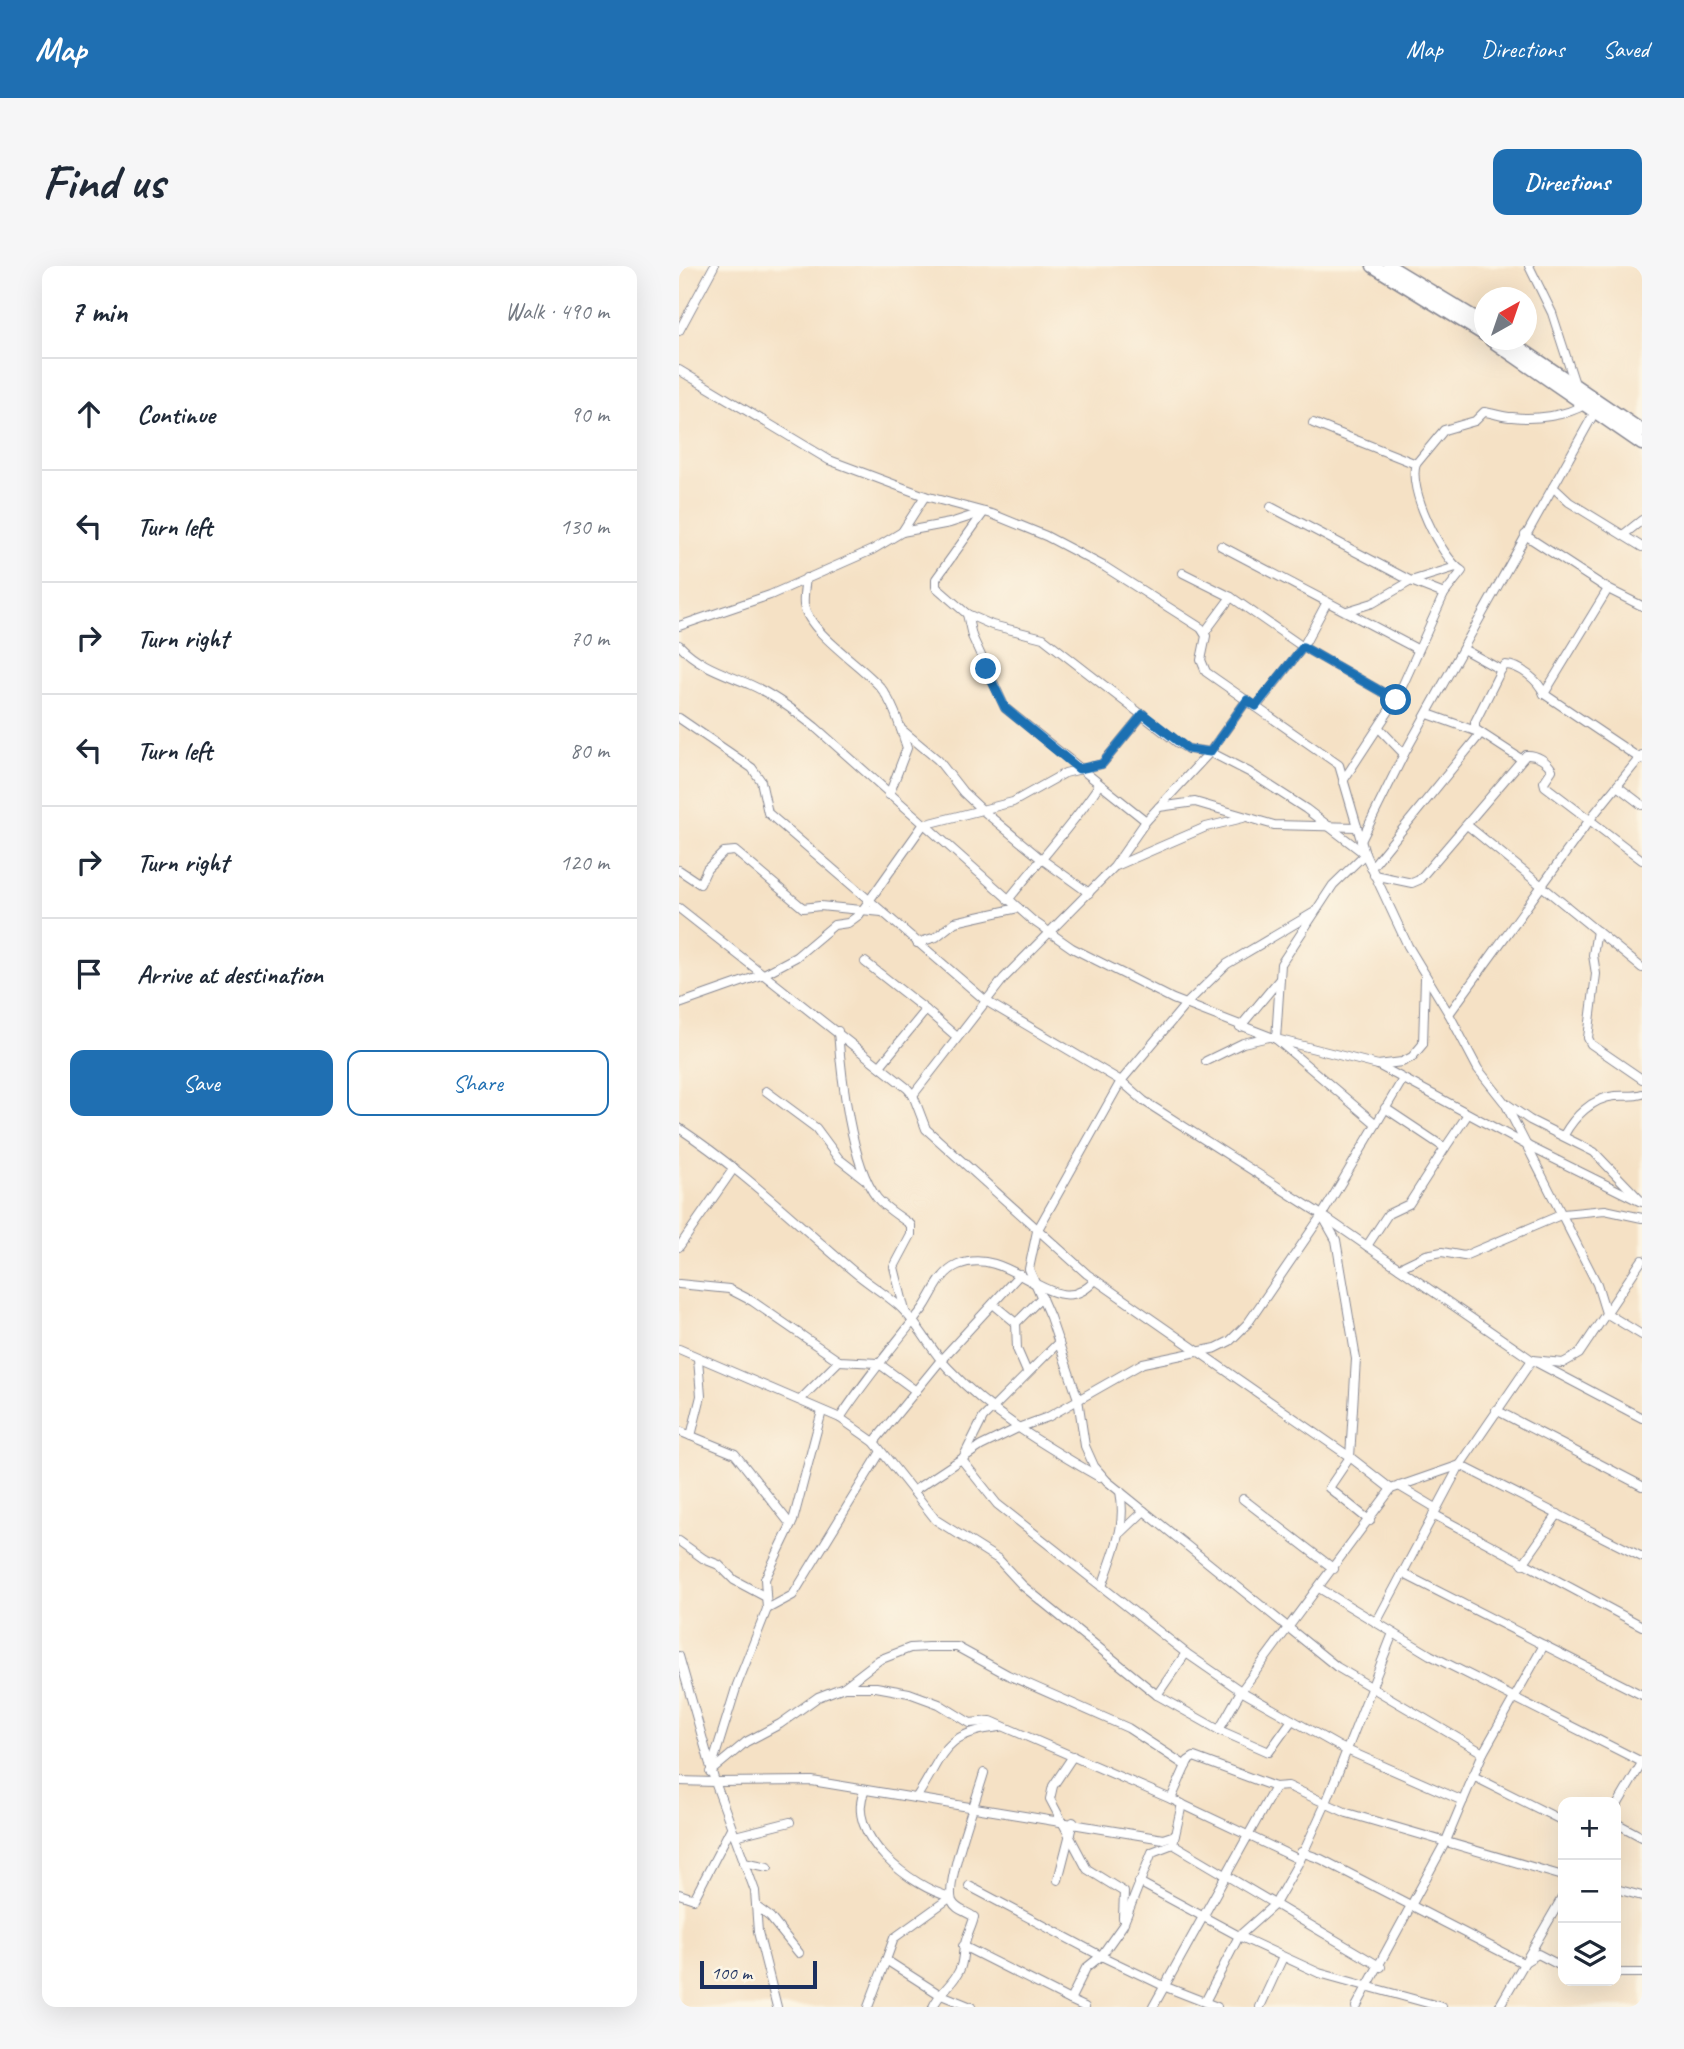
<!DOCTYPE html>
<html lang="en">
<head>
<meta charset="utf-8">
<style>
	:root { --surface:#fff; --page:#f6f6f7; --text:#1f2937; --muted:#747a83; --line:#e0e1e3; --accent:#1f6fb2 }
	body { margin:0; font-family:Caveat,sans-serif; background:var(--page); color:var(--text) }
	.controls { position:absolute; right:21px; bottom:21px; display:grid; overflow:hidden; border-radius:14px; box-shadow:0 7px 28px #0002 }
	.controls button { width:63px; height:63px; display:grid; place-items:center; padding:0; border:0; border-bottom:2px solid var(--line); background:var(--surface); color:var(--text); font:35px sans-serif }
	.compass { position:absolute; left:795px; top:21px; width:63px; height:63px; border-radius:50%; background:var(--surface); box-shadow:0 7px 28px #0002; rotate:40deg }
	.scale { position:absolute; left:21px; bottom:18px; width:117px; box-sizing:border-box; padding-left:7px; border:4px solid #1b2f5e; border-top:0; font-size:19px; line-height:24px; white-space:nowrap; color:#1b2f5e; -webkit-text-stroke:5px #fcf5e5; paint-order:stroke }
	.stop { position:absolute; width:21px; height:21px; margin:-16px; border:5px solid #1f6fb2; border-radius:50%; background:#fff }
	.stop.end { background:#1f6fb2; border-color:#fff; box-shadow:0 2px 7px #0008 }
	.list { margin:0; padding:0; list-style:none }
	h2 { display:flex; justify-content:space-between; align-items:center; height:91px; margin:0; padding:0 28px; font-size:30px }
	h2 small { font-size:23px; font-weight:400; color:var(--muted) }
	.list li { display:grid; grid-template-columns:46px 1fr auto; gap:21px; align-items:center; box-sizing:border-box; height:112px; padding:0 28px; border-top:2px solid var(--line) }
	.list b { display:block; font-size:26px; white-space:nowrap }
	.list em { font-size:23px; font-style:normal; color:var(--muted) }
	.actions { display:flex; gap:14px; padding:21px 28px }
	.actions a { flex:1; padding:16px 0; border:2px solid var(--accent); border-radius:14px; text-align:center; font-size:24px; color:var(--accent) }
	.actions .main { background:var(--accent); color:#fff }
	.icon { flex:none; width:38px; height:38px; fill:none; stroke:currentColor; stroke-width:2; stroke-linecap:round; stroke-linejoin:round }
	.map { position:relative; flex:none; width:963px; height:1741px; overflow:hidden; border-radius:14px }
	header { display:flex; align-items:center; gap:42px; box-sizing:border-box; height:98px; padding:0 35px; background:var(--accent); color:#fff }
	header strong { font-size:33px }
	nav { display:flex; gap:38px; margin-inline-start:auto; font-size:24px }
	.intro { display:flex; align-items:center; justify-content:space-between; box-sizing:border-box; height:168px; padding:0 42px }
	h1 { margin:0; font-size:49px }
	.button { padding:18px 32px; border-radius:14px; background:var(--accent); color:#fff; font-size:24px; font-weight:700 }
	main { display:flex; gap:42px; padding:0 42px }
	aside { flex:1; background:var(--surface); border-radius:14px; box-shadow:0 7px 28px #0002 }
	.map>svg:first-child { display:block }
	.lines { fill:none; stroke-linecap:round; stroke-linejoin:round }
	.minor-casing { stroke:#888892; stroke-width:10 }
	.primary-casing { stroke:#888892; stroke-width:15 }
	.minor { stroke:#fff; stroke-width:8 }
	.primary { stroke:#fff; stroke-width:12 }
	.route { stroke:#1f6fb2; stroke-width:9 }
</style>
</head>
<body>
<header>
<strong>Map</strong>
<nav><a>Map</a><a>Directions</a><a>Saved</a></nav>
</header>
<div class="intro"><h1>Find us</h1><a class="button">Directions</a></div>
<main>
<aside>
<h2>7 min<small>Walk · 490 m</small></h2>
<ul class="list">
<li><svg class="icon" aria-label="ahead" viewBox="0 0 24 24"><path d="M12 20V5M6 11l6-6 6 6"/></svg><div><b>Continue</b></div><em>90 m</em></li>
<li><svg class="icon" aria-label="left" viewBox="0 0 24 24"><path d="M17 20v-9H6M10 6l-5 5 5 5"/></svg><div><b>Turn left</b></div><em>130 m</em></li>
<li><svg class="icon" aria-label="right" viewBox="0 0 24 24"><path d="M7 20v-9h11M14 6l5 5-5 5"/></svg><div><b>Turn right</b></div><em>70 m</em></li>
<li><svg class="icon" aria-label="left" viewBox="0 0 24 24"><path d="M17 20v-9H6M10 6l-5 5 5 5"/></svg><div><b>Turn left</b></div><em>80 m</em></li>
<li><svg class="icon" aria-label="right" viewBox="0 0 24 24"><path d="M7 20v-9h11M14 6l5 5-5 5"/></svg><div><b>Turn right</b></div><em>120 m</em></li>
<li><svg class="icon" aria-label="arrive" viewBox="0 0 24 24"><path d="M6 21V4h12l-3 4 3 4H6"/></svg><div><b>Arrive at destination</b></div></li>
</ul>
<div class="actions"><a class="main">Save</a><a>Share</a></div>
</aside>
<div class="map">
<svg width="963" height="1741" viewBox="0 0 963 1741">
	<rect width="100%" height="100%" fill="#fcf5e5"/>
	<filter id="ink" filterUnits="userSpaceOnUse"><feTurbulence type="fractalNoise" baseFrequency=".0143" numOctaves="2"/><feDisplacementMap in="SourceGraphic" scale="14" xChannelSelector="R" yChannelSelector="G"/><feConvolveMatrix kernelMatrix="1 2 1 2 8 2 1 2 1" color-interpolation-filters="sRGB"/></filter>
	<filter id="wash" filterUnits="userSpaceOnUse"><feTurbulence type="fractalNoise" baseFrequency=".00686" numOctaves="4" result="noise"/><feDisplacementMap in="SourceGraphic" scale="28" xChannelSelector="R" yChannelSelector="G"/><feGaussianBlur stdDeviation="1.57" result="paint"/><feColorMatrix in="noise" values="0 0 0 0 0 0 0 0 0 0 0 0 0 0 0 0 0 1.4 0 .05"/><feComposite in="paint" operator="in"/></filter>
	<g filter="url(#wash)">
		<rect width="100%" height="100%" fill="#f5e1c5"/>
	</g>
	<g filter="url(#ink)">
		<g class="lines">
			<!-- minor casing -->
			<g class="minor-casing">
				<g id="minor">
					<polyline points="850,0 873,47 896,118"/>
					<polyline points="0,65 35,0"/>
					<polyline points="0,104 150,194 246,230 313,248 367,270 426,301 522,362 527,370 522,394 527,406 660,499 686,588 729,680 770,748"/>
					<polyline points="634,157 737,198"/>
					<polyline points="874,221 890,236 963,281"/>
					<polyline points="592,241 732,315 765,328"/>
					<polyline points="305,246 257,313 257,321 288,348 313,359 364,372 499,477 509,483 531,486 570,506 627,543 686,588 654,619 602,698 597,773 697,858"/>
					<polyline points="223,266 246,230"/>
					<polyline points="846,269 929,323 963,340"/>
					<polyline points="944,269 963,254"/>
					<polyline points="542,280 738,383"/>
					<polyline points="504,307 552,331 624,381 717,434"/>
					<path d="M127,312c-1,8 -3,19 -2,27 5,28 59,61 77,83 14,18 19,39 26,60l-18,47"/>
					<polyline points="668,345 694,337 732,315 777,301"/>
					<polyline points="288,348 293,370 326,442 467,555"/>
					<polyline points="0,360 91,329 193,284 223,266 271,257 305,246"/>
					<polyline points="526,366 552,331"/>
					<path d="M0,379c21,22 45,28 72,40 23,10 44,26 64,42l217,193 40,28 101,51 103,40 102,26 24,-3 10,-5 11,-13 2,-66"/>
					<path d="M784,383l38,21 4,-5c15,0 34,16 39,29l98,66"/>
					<polyline points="865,428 929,323"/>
					<polyline points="577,441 624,381 648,336"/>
					<polyline points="749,448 802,467 842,493"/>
					<polyline points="0,452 73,502 82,515 89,547 307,735 442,815 465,835 643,949 853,1094 963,1152"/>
					<polyline points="700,462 725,488"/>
					<polyline points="222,463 259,494 284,526 302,543 361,592 410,627"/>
					<polyline points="963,489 912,552 770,748 799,803 825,836 851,854 915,886 963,936"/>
					<path d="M664,515l53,-81 48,-106 18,-23c-21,-13 -55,-83 -46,-107l28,-34 31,-9 9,-9c10,1 19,5 28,5 23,3 54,-1 74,-13"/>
					<polyline points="938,520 963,539"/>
					<polyline points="480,541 516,536 595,559 678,561"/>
					<polyline points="788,559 963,702"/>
					<polyline points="682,575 725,488 917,144"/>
					<polyline points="437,600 527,561 564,552"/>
					<polyline points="692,602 802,467 796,463 796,456 822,404"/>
					<polyline points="0,604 21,618 28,603 45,586 56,585 124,642 141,640 203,646"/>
					<path d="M695,609l38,8 7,-3 107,-125c10,-1 21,6 26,15l-8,12 1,4 97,74"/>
					<path d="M329,634c31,-39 64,-74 91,-115"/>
					<polyline points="0,642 228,822 234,829 247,863 408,1008 671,1191 712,1223"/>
					<polyline points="634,647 548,698 507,738 442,815 358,965 350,1003 371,1051 399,1133 406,1180 415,1200 428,1215 658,1401 804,1487"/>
					<polyline points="918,665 914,689 917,708 909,772 912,778 963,813"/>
					<polyline points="238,677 257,671 276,656 339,642"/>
					<polyline points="186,696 247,744 201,800"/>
					<polyline points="0,738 85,708 117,691 155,659 169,657 180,649 244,559 334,536 386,507 423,498 464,448"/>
					<polyline points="247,744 278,771"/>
					<polyline points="561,761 600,714"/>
					<path d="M159,765c3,43 13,134 39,167 9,11 24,19 34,27v10l-17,32 11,44"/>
					<polyline points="527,795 564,777 590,771"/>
					<polyline points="699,799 851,881 960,935"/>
					<polyline points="87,825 137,862 160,893 187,914"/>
					<polyline points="234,829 325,712 435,601 467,555 531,486 568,434"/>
					<polyline points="827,839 918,1018 927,1047 963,1069"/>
					<path d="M0,862c62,41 116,94 173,142 15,13 32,23 47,36 20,18 31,43 49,62 43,46 97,78 151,109"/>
					<path d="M885,869c10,-18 28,-37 51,-39 9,-1 18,1 27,-2"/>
					<polyline points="766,882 789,848"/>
					<polyline points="688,980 709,948 730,938 766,882 706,842"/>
					<polyline points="0,981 55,902"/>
					<polyline points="720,1002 747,989 763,986 785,990 884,948 926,944 963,952"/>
					<polyline points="0,1018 50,1023 73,1035 160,1095 199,1097 237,1125"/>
					<polyline points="314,1038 337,1057 338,1083 348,1106"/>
					<polyline points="337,1057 363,1031"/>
					<polyline points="380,1076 304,1152 283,1194 318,1238 507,1387 562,1425 661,1481 784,1535"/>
					<polyline points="0,1083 161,1152 195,1176 257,1254 319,1293 344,1320 478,1429 540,1464 590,1486 613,1454"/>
					<polyline points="122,1133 160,1095"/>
					<polyline points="817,1144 963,1220"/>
					<path d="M161,1152c25,-38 53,-72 82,-108 11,-15 17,-37 36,-45 54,-22 98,62 137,15"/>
					<polyline points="0,1165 56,1188 112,1259"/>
					<polyline points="12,1170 22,1130 19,1093"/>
					<polyline points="195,1176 262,1094 341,1008"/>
					<polyline points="720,1220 757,1242"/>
					<polyline points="234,1225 302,1180 339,1162 369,1151 464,1097 537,1082 551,1075 569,1057 643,949"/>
					<polyline points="564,1233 655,1303"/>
					<polyline points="754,1248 963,1360"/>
					<polyline points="691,1255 650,1222 671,1191 677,1093 657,974 643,949 724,813"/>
					<polyline points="443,1266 465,1245"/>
					<polyline points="0,1275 25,1293 40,1299 55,1314 85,1330"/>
					<polyline points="844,1298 879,1248"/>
					<polyline points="723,1307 963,1429"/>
					<path d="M423,1321c11,-35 25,-58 18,-96"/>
					<polyline points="640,1322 751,1389 963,1496"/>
					<polyline points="88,1343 114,1329 201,1187"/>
					<polyline points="697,1357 781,1199 853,1094 884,1097 900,1088 963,994"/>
					<polyline points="0,1390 36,1516 133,1515 484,1573 496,1569 503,1538"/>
					<polyline points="165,1421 197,1421 230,1427 260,1438 291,1457 312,1455 492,1533 621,1594"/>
					<polyline points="478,1429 507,1387"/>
					<polyline points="540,1464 562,1425 712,1223 781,1199 963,1291"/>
					<polyline points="394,1490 374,1520 371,1533 408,1603 445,1626 444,1652"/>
					<polyline points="32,1503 58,1419 88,1343 86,1313 114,1255 143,1145"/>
					<polyline points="31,1506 67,1476 101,1458 139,1431 165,1421 200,1394 231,1382 249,1381 278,1381 329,1409 449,1462 507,1500"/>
					<polyline points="794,1510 884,1555"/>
					<polyline points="0,1515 36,1516 76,1625 79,1666 98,1741"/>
					<path d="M186,1524c-22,44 47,98 86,107"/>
					<path d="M237,1532c29,-44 25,-65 84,-71"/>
					<polyline points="492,1533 509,1495 515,1491 596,1521 609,1520 668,1547 884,1610"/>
					<polyline points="937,1541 963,1497"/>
					<polyline points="937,1557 963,1571"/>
					<polyline points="56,1570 111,1556"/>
					<polyline points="494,1578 702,1701"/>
					<polyline points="622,1586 642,1593 844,1697 859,1688 884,1701"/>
					<polyline points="65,1596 89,1601"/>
					<polyline points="379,1614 394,1556"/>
					<polyline points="460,1616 560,1670 640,1707 763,1741"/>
					<polyline points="290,1620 422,1690 487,1721 538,1741"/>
					<polyline points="937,1623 963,1630"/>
					<polyline points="0,1628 15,1633 52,1562"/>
					<polyline points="79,1642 91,1651 120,1687"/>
					<polyline points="284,1680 391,1734 407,1702 422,1690 444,1659 473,1586 494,1578 496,1569"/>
					<polyline points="207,1694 215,1672 272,1631"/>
					<polyline points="937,1707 963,1707"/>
					<polyline points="391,1734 406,1741"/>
					<polyline points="526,1736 560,1670 596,1638 621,1594 647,1537 714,1367"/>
					<polyline points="189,1741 207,1694 260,1728 292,1741"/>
					<path d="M254,1741c6,-14 20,-23 26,-36 5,-9 3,-19 6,-27 2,-10 7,-17 9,-27 -8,-6 -18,-7 -22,-16 -7,-19 25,-103 32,-128"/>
					<polyline points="474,1741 596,1521"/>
					<polyline points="581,1741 604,1691"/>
					<polyline points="677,1741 767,1575 804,1487 865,1379"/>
					<polyline points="820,1741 884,1630"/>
				</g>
			</g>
			<!-- primary casing -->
			<g class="primary-casing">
				<g id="primary">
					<polyline points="694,0 806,69"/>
					<polyline points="710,0 806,58"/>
					<polyline points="812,74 963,178"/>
					<polyline points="829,74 963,165"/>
				</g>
			</g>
			<!-- minor -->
			<use href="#minor" class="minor"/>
			<!-- primary -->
			<use href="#primary" class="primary"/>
		</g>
	</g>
	<g class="lines" filter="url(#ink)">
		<!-- route -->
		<polyline class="route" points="307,403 326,442 400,503 423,498 464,448 509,483 531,486 568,434 577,440 624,381 717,434"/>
	</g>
</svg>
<div class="controls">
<button>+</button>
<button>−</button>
<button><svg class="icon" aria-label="layers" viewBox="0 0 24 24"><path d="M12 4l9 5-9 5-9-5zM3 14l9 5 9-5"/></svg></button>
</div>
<svg class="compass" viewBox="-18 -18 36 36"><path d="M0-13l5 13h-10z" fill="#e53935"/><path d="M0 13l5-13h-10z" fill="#747a83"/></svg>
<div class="scale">100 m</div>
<div class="stop" style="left:717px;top:434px"></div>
<div class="stop end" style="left:307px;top:403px"></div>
</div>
</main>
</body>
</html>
